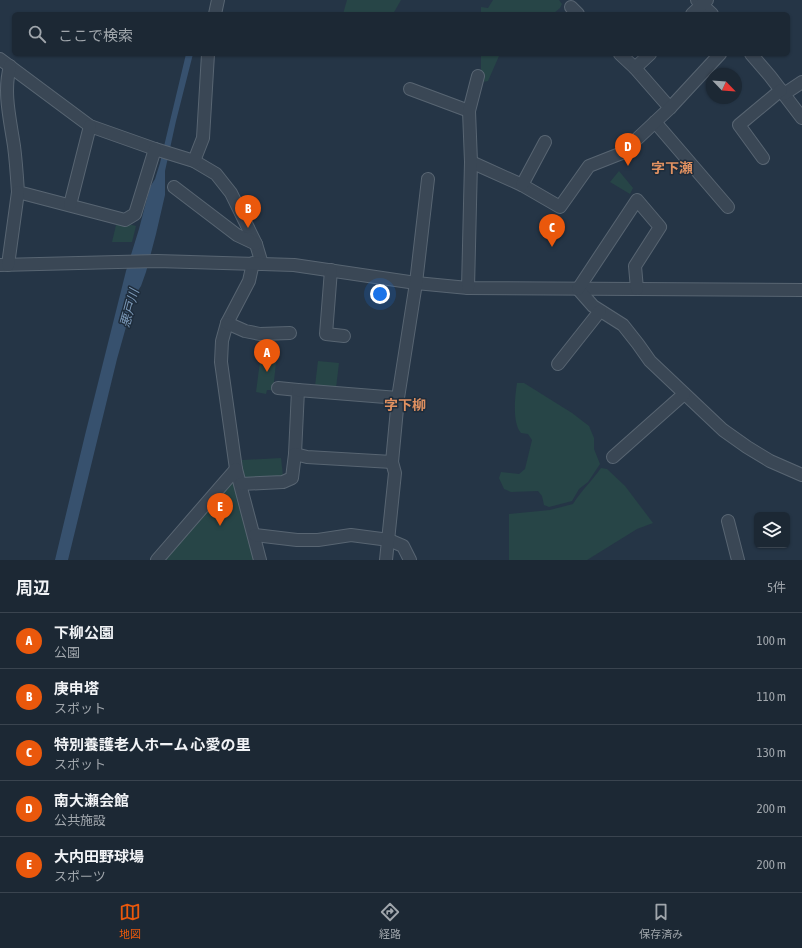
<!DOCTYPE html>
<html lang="ja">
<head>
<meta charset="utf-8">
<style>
	:root { --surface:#1c2834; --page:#25303c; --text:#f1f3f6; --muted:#a0a6ac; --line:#3a444f; --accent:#ea580c }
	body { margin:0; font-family:"Asap Condensed","Noto Sans JP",sans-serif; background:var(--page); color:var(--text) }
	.controls { position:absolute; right:12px; bottom:12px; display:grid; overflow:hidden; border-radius:6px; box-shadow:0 1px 3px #0004 }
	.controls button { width:36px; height:36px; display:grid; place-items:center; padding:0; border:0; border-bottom:1px solid var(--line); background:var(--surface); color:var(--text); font:20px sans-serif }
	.compass { position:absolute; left:706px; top:68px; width:36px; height:36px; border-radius:50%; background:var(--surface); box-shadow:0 1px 3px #0004; rotate:115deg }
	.you { position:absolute; left:380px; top:294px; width:14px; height:14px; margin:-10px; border:3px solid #fff; border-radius:50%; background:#1a73e8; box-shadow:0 0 0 6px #1a73e833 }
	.badge { display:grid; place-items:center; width:26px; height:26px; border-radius:50%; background:var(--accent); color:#fff; font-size:13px; font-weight:700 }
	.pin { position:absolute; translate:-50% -33px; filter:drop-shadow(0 1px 2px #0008) }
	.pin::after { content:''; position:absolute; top:21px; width:14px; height:12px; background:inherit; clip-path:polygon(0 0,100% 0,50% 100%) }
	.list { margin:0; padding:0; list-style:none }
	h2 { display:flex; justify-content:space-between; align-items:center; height:52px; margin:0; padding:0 16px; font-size:17px }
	h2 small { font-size:13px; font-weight:400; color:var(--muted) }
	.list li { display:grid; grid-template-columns:26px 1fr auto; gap:12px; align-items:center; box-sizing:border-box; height:56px; padding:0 16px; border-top:1px solid var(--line) }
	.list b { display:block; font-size:15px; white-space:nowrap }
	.list p { margin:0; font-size:13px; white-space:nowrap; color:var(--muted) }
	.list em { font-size:13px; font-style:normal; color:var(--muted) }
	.icon { flex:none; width:22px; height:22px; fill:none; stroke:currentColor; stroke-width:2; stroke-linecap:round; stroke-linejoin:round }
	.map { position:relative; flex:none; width:802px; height:560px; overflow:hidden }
	.search { position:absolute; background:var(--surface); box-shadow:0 1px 3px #0004; left:12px; right:12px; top:12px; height:44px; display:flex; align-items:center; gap:10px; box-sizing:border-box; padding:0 14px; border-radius:6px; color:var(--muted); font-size:15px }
	.sheet { height:332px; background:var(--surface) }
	nav { display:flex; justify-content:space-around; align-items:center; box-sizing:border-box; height:56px; border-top:1px solid var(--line); background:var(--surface); font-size:11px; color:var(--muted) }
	nav a { display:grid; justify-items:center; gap:2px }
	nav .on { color:var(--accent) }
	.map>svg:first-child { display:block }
	.green { fill:#274547 }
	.water { fill:#37516e }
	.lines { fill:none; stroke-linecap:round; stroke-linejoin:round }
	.minor-casing { stroke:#586572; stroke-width:14 }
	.minor { stroke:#3a4755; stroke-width:12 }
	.labels { text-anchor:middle; stroke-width:3; stroke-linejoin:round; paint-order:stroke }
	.water-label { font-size:13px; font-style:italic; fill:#7c99b8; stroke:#1e2c3b }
	.quarter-label { font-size:14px; font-weight:bold; fill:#e09161; stroke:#1e2c3b }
</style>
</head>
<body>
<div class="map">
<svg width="802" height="560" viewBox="0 0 802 560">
	<rect width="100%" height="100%" fill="#253546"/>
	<!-- green -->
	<g class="green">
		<polygon points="347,0 401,0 393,14 343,14"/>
		<polygon points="493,0 559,0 562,4 560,8 553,14 481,14 481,7 488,8"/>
		<polygon points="481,54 502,54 499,56 488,81 483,82 481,80"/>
		<polygon points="619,171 633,188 630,194 610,182"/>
		<polygon points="117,221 136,226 132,242 112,242"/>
		<polygon points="261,354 277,354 273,390 267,390 266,394 256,392"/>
		<polygon points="318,361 339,363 336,388 315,386"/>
		<path d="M517,383h7l48,30 17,13 5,12v11l6,15 -12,18 -9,7 -7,12 -23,6 -5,-2 -2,-9 -4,-5 -27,1 -7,-3 -5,-11 2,-6 18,2 6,-5 7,-29 -4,-6 -7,-1c-9,-10 -6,-37 -4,-50z"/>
		<polygon points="281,458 283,476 246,479 243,476 242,460"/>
		<path d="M601,468l6,1 18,17 28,37 -16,6 -50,31h-78v-46l41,-4 23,-6c8,-13 19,-23 28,-36z"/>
		<polygon points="234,475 256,560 164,560"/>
	</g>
	<!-- water -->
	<polygon class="water" points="186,54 193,54 176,121 165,171 165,195 156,234 146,272 141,286 135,295 117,359 68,560 55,560 85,435 126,271 139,229 150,187 155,179 160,163"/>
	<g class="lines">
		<!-- minor casing -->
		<g class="minor-casing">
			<g id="minor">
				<polyline points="697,0 712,14"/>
				<polyline points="571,7 578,14"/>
				<polyline points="215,14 218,0"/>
				<polyline points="692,14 707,0"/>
				<polyline points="620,54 635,68 670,108"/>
				<polyline points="751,54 770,76 802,118"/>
				<polyline points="0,59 90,126 155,149 194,161 216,174 231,193 256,244 262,264"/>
				<path d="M10,66c-7,26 0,53 4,80 2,15 3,31 4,46l107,28 10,-6 20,-65"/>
				<polyline points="635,68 650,54"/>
				<polyline points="410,89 469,111"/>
				<polyline points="784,94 802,82"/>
				<polyline points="655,122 728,207"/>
				<polyline points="763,158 739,125 781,90"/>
				<polyline points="194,161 203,138 208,54"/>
				<polyline points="471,162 522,185 560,207 589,166 622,153 670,108 720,54"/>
				<polyline points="522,185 545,142"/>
				<polyline points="174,187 237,235 256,244"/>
				<polyline points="70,205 90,126"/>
				<polyline points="253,263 249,281 227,323 222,341 221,362 236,469 260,560"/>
				<polyline points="0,265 157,261 294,265 416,283 468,288 802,290"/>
				<polyline points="8,265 18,192"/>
				<polyline points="331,270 326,334 344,336"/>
				<polyline points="468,288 471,162 469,111 478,76"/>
				<polyline points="578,289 593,306 623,325 638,344 650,361 723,430 747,447 770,461 802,475"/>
				<polyline points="578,289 637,200 660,227 635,266 637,289"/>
				<polyline points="227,323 245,331 260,334 290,333"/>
				<polyline points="558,364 600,311"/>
				<polyline points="278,388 298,390 295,454"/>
				<polyline points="298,390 398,398"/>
				<polyline points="613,457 684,394"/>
				<polyline points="241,484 283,482 292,478 295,454 307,457 392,462"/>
				<polyline points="728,521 738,560"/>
				<polyline points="255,535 297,540 318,540 351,535 389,540 403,546 410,560"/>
				<polyline points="157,560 236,469"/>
				<polyline points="386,560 395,473 392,462 398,398 416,283 428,179"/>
			</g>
		</g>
		<!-- minor -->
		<use href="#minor" class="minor"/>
	</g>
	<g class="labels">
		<!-- water labels -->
		<g class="water-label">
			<text transform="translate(129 308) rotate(-75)" y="5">悪戸川</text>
		</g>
		<!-- quarter labels -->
		<g class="quarter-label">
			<text x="672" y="173">字下瀬</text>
			<text x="405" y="410">字下柳</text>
		</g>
	</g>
</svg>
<div class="controls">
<button><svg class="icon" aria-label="layers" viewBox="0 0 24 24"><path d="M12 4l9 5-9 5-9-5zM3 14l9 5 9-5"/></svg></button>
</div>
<svg class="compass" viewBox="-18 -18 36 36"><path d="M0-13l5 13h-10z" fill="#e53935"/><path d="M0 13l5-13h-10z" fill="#a0a6ac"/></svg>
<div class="you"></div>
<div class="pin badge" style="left:267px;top:372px">A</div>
<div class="pin badge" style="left:248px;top:228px">B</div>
<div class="pin badge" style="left:552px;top:247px">C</div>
<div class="pin badge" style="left:628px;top:166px">D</div>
<div class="pin badge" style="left:220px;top:526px">E</div>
<div class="search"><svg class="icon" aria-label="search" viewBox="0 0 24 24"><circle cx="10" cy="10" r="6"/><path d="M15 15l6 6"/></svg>ここで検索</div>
</div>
<section class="sheet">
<h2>周辺<small>5件</small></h2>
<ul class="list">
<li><span class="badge">A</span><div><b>下柳公園</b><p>公園</p></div><em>100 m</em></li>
<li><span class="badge">B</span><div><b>庚申塔</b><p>スポット</p></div><em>110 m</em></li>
<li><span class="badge">C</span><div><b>特別養護老人ホーム 心愛の里</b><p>スポット</p></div><em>130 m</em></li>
<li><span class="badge">D</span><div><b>南大瀬会館</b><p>公共施設</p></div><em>200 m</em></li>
<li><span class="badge">E</span><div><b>大内田野球場</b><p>スポーツ</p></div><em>200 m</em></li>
</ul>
</section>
<nav>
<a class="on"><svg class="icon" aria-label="map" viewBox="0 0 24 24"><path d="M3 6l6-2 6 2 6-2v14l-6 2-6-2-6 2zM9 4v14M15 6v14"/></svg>地図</a>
<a><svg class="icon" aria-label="directions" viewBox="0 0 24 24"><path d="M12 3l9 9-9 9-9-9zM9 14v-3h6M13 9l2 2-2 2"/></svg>経路</a>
<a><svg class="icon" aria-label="saved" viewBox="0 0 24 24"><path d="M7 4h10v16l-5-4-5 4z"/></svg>保存済み</a>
</nav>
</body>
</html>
